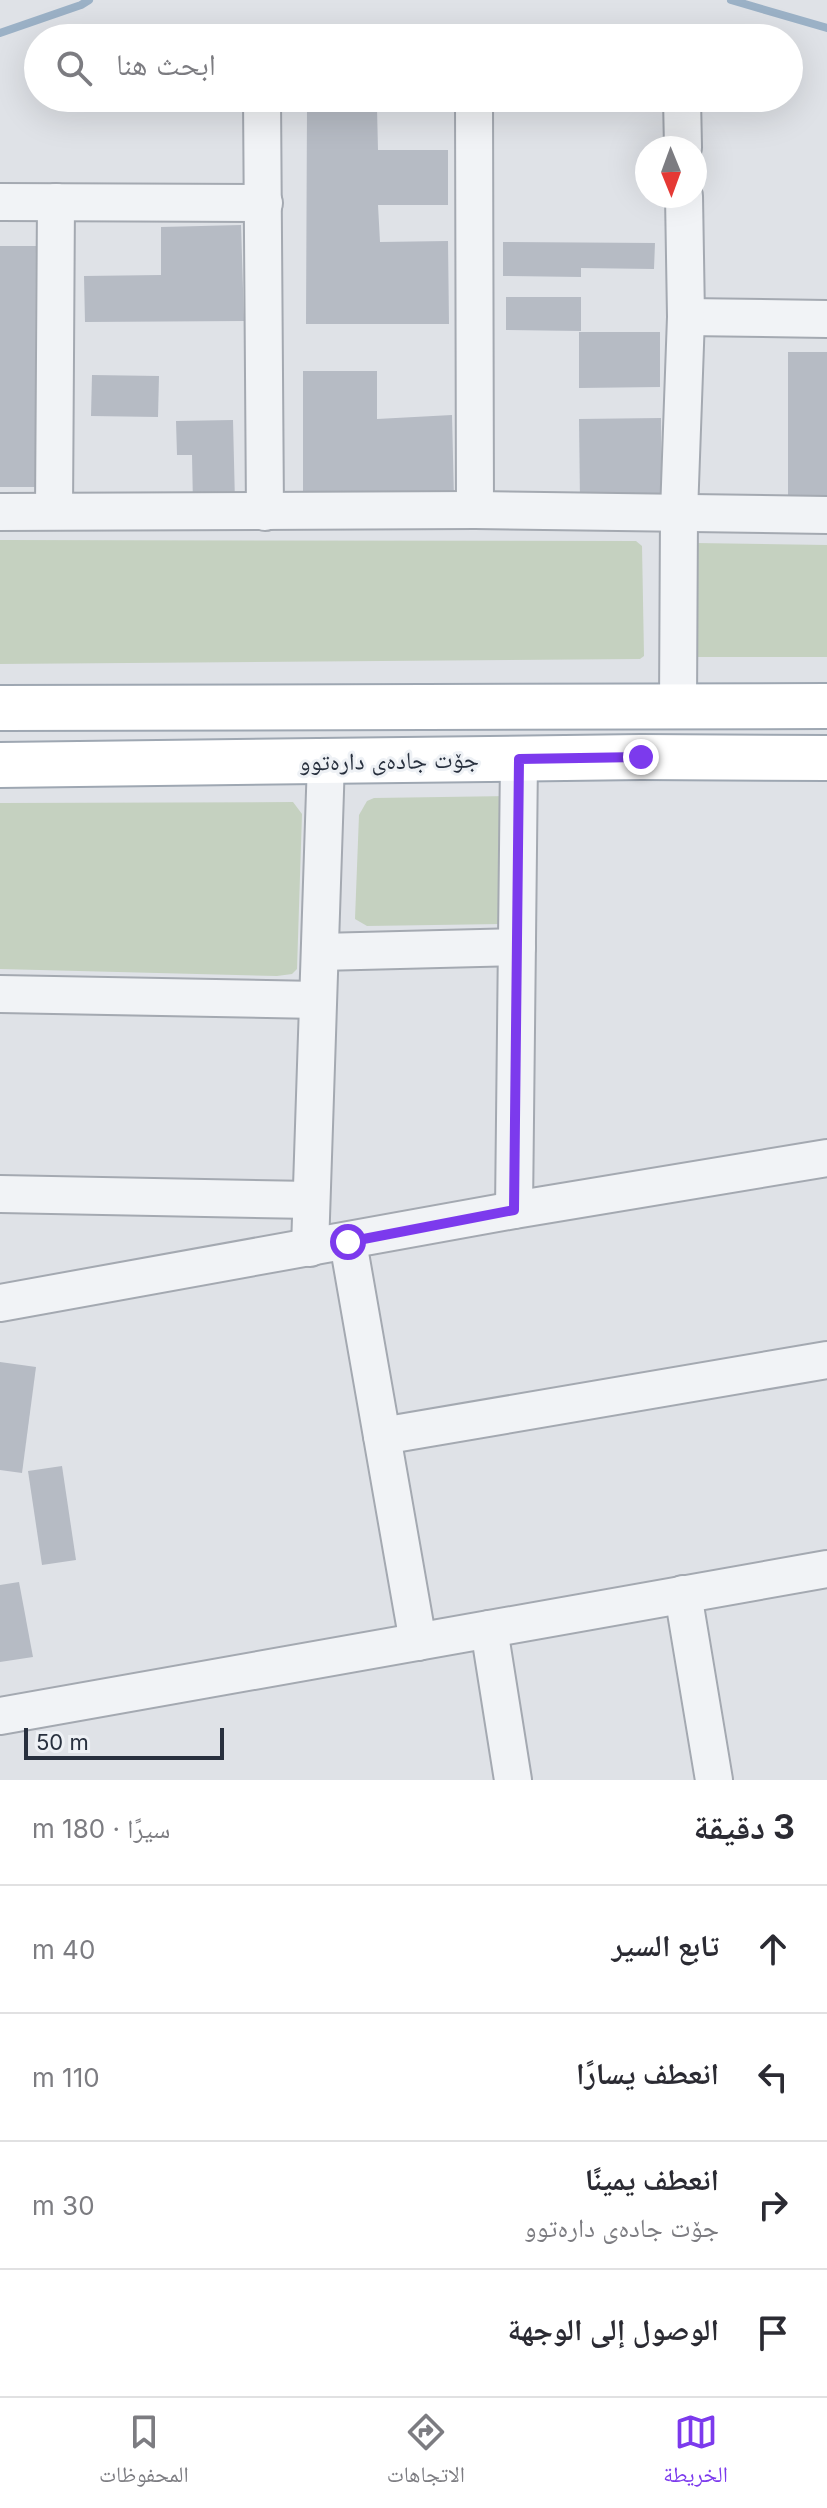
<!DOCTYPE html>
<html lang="ar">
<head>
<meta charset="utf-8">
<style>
	:root { --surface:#fff; --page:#f2f2f3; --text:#2b2b33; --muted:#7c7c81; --line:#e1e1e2; --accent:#7c3aed }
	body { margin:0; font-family:Inter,"Noto Naskh Arabic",sans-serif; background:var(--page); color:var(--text); direction:rtl }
	.compass { position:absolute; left:635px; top:136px; width:72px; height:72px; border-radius:50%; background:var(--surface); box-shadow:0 8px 32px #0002; rotate:179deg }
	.scale { position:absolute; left:24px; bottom:20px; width:200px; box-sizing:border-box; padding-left:8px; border:4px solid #28303e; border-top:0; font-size:22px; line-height:28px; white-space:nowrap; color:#28303e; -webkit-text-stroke:6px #eef1f5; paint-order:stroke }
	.stop { position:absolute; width:24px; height:24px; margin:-18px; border:6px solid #7c3aed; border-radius:50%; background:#fff }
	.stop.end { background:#7c3aed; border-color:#fff; box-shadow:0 2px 8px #0008 }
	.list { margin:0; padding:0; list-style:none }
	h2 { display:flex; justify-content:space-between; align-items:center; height:104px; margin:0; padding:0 32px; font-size:34px }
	h2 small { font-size:26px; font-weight:400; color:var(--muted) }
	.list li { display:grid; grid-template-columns:52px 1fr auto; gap:24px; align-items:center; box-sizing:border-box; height:128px; padding:0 32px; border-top:2px solid var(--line) }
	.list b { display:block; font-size:30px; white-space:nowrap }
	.list p { margin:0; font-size:26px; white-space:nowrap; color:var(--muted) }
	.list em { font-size:26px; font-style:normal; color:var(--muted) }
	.icon { flex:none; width:44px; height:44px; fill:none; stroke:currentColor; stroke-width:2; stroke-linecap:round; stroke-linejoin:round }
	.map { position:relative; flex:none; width:827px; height:1780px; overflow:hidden; direction:ltr }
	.search { position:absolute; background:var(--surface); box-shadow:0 8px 32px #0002; left:24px; right:24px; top:24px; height:88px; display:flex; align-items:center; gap:20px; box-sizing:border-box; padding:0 28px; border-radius:44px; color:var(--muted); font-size:30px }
	.sheet { height:616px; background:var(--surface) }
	nav { display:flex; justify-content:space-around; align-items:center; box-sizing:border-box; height:112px; border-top:2px solid var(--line); background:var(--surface); font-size:22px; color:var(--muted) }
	nav a { display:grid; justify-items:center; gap:4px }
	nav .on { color:var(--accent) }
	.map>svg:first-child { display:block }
	.green { fill:#c5d1c0 }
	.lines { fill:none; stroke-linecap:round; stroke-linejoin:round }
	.stream { stroke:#9bb1c6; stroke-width:8 }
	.building { fill:#b6bbc4 }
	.minor-casing { stroke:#a4a9b1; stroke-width:40 }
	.major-casing { stroke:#9ea7b2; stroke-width:48 }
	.minor { stroke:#f1f3f6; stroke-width:36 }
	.major { stroke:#fff; stroke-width:44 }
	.route { stroke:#7c3aed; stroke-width:10 }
	.labels { text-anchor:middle; stroke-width:6; stroke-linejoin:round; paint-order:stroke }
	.street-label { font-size:24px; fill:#28303e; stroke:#eef1f5 }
</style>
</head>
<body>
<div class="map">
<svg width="827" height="1780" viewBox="0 0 827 1780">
	<rect width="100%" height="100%" fill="#dfe2e7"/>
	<!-- green -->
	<g class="green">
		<polygon points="0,540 636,541 642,546 644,656 640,659 0,664"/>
		<polygon points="695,543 827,545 827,657 688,657"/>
		<polygon points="511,796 501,924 367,926 355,919 359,815 367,801 374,798"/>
		<polygon points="293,802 302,814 297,969 292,974 277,976 0,969 0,803"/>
	</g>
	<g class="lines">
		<!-- stream -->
		<g class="stream">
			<polyline points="731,0 827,28"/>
			<polyline points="0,33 81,5 89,0"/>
		</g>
	</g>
	<!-- building -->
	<g class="building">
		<polygon points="307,108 377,108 378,150 448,150 448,205 378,205 380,242 448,241 449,324 306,324"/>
		<polygon points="241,225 244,321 85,322 84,276 161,275 161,227"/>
		<polygon points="503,242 655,243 654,269 581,268 581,277 503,276"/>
		<polygon points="0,246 36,246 35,487 0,487"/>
		<polygon points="506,297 581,297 581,331 506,330"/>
		<polygon points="579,332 660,332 660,387 579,388"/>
		<rect x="788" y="352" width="39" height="150"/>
		<polygon points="303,371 377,371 377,419 452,415 454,499 303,499"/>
		<polygon points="92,375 159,376 158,417 91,416"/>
		<polygon points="661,418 662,501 580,502 579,419"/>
		<polygon points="233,420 235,503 193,505 192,455 177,455 176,421"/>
		<polygon points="0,1362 36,1367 22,1473 0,1470"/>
		<polygon points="62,1466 76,1560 42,1565 28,1471"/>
		<polygon points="19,1582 33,1657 0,1662 0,1585"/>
	</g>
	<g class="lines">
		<!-- minor casing -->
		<g class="minor-casing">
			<g id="minor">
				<polyline points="262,98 265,512"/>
				<polyline points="474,98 475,510"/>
				<polyline points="682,98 683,148"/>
				<polyline points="0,202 264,203"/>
				<polyline points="686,317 827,319"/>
				<polyline points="54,511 56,202"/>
				<polyline points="0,512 475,510 827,515"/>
				<polyline points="678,705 679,513 686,317 684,196"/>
				<polyline points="320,952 517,947"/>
				<polyline points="0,994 318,1000"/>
				<polyline points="0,1194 311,1200"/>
				<polyline points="514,1210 519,759"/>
				<polyline points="348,1242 418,1642"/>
				<polyline points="310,1248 326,761"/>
				<polyline points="0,1303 514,1210 827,1158"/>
				<polyline points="382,1436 827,1360"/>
				<polyline points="683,1594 714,1780"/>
				<polyline points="489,1629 513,1780"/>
				<polyline points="0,1716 827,1569"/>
			</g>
		</g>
		<!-- major casing -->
		<g class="major-casing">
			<g id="major">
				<polyline points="0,708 827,706"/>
				<polyline points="0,765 641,757 827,758"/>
			</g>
		</g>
		<!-- minor -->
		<use href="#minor" class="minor"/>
		<!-- major -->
		<use href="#major" class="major"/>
	</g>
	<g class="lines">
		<!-- route -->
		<polyline class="route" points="348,1242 514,1210 519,759 641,757"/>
	</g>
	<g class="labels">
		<!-- street labels -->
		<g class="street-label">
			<text transform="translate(389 761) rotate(-1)" y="8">جۆت جادەی دارەتوو</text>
		</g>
	</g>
</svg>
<svg class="compass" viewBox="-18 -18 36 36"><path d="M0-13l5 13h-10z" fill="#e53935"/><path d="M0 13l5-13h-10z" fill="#7c7c81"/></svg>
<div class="scale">50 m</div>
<div class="stop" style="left:348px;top:1242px"></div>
<div class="stop end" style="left:641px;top:757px"></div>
<div class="search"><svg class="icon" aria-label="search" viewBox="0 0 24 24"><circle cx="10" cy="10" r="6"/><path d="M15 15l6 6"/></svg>ابحث هنا</div>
</div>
<section class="sheet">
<h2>3 دقيقة<small>سيرًا · 180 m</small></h2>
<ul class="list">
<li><svg class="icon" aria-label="ahead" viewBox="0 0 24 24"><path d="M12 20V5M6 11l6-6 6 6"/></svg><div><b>تابع السير</b></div><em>40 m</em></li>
<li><svg class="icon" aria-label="left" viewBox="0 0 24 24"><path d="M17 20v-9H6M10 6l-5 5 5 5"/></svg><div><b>انعطف يسارًا</b></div><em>110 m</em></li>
<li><svg class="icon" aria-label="right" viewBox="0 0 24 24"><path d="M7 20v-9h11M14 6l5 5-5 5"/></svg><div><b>انعطف يمينًا</b><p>جۆت جادەی دارەتوو</p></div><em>30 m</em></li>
<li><svg class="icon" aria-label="arrive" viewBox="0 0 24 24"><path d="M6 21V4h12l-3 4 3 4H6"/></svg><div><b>الوصول إلى الوجهة</b></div></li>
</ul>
</section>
<nav>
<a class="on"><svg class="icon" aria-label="map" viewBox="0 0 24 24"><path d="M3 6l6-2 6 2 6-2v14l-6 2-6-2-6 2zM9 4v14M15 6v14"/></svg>الخريطة</a>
<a><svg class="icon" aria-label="directions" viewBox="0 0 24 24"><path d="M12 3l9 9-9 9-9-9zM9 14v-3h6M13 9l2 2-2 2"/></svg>الاتجاهات</a>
<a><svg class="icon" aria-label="saved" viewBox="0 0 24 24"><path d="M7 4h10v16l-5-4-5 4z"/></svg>المحفوظات</a>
</nav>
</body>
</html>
